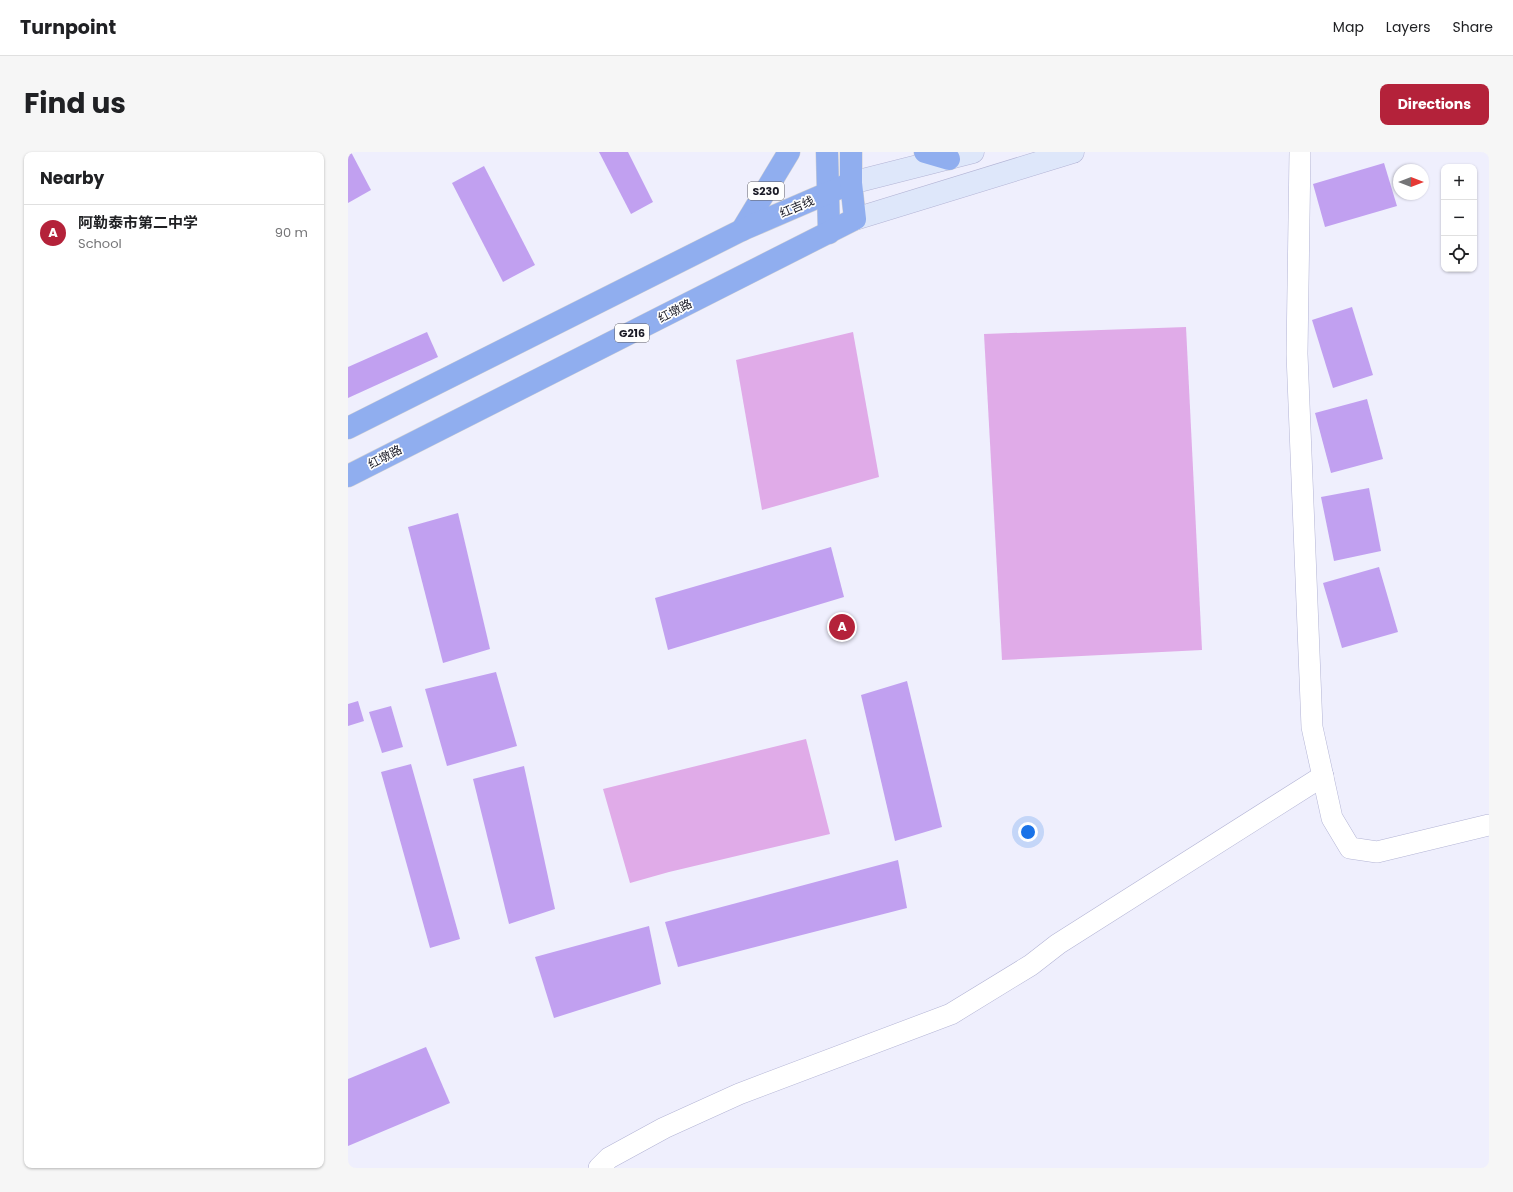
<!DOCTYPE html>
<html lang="en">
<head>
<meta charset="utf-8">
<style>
	:root { --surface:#fff; --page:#f6f6f6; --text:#202124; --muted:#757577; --line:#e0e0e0; --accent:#b4223a }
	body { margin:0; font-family:Poppins,"Noto Sans SC",sans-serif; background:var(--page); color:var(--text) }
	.controls { position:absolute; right:12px; top:12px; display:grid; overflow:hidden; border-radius:8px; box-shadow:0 1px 3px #0004 }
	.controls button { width:36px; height:36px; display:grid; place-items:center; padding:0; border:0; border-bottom:1px solid var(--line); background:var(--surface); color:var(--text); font:20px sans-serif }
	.compass { position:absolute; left:1045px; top:12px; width:36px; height:36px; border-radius:50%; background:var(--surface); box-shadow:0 1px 3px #0004; rotate:90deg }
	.you { position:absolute; left:680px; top:680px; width:14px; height:14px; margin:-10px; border:3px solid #fff; border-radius:50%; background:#1a73e8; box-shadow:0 0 0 6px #1a73e833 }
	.badge { display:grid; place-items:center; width:26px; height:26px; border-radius:50%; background:var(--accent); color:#fff; font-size:13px; font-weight:700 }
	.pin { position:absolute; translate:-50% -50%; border:2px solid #fff; box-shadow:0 1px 4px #0006 }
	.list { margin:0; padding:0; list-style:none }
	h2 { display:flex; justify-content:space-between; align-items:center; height:52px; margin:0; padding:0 16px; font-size:17px }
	h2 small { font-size:13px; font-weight:400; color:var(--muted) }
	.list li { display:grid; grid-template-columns:26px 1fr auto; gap:12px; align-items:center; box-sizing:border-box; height:56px; padding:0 16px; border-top:1px solid var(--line) }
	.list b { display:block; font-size:15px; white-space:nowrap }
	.list p { margin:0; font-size:13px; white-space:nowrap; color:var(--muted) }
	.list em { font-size:13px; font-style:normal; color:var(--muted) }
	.icon { flex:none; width:22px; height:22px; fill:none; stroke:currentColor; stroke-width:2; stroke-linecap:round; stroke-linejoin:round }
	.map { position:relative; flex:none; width:1141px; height:1016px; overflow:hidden; border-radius:8px }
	header { display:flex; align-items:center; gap:24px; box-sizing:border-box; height:56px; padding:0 20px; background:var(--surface); border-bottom:1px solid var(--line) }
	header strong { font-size:19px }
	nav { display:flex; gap:22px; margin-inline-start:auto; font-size:14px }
	.intro { display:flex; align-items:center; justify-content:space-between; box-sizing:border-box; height:96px; padding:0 24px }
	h1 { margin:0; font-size:28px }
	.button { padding:10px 18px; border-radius:8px; background:var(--accent); color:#fff; font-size:14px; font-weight:700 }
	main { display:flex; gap:24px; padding:0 24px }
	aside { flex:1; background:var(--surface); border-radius:8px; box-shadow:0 1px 3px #0004 }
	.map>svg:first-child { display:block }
	.green { fill:#e0abe8 }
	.building { fill:#c1a0f0 }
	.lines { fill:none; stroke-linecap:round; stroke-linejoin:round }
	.street-casing { stroke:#b3b4d5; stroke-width:22 }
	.secondary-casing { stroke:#b3b4d5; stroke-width:23 }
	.highway-casing { stroke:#d1d1d3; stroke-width:23 }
	.street { stroke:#fff; stroke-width:21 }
	.secondary { stroke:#dee7fa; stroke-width:22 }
	.highway { stroke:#90aeef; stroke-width:22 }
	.labels { text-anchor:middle; stroke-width:3.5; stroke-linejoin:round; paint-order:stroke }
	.shield { fill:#fefefe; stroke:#5d5d65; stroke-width:1 }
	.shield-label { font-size:11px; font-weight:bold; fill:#181824 }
	.street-label { font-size:12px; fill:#181824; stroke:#fefefe }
</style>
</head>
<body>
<header>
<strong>Turnpoint</strong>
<nav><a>Map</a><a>Layers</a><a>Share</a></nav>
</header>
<div class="intro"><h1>Find us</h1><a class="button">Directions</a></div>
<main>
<aside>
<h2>Nearby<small></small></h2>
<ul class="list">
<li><span class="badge">A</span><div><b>阿勒泰市第二中学</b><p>School</p></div><em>90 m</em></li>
</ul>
</aside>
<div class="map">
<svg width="1141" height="1016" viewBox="0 0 1141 1016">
	<rect width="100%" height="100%" fill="#efeffd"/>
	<!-- green -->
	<g class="green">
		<polygon points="838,175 854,498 654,508 636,182"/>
		<polygon points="505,180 531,325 414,358 388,208"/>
		<polygon points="458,587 482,682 321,720 282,731 255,637"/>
	</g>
	<!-- building -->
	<g class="building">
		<polygon points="0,0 3,0 23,38 0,51"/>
		<polygon points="251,0 280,0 305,50 283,62"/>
		<polygon points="1036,11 1049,54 977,75 965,32"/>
		<polygon points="136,14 187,113 155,130 104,31"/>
		<polygon points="1004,155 1025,223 985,236 964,168"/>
		<polygon points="79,180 90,205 0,246 0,215"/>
		<polygon points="1019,247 1035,307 983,321 967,261"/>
		<polygon points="1021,336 1033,399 986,409 973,345"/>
		<polygon points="110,361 142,497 95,511 60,375"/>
		<polygon points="483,395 496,445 320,498 307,446"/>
		<polygon points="1031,415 1050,480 994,496 975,431"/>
		<polygon points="148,520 169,594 99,614 77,537"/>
		<polygon points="559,529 594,675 547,689 513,543"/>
		<polygon points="10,549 16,569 0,574 0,552"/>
		<polygon points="43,554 55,595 34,601 21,560"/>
		<polygon points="63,612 112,787 82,796 33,620"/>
		<polygon points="176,614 207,757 161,772 125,627"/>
		<polygon points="550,708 559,756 330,815 317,770"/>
		<polygon points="301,774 313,832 206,866 187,805"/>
		<polygon points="78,895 102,951 0,994 0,927"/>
	</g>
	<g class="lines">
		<!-- street casing -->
		<g class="street-casing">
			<g id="street">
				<polyline points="952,0 949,202 964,575 984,666 1002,696 1029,700 1141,673"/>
				<polyline points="251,1016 261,1006 316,976 391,942 603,862 683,813 710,792 975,624"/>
			</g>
		</g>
		<!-- secondary casing -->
		<g class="secondary-casing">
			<g id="secondary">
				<polyline points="503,31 625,0"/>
				<polyline points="507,67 725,0"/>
			</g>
		</g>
		<!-- highway casing -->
		<g class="highway-casing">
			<g id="highway">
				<polyline points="479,0 481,81"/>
				<polyline points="577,0 601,7"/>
				<polyline points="394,78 441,0"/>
				<polyline points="0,276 394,78 503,31"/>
				<polyline points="0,324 507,67 503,31 503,0"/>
			</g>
		</g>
		<!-- street -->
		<use href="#street" class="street"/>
		<!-- secondary -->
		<use href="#secondary" class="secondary"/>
		<!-- highway -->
		<use href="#highway" class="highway"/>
	</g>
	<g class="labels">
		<!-- shield labels -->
		<g class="shield">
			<rect x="400" y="30" width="36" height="18" rx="3"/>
			<rect x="267" y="172" width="34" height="18" rx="3"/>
		</g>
		<g class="shield-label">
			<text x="418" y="43">S230</text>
			<text x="284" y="185">G216</text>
		</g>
		<!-- street labels -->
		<g class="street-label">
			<text transform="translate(449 55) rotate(-23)" y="4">红吉线</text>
			<text transform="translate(327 159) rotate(-27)" y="4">红墩路</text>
			<text transform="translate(37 305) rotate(-27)" y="4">红墩路</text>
		</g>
	</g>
</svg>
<div class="controls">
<button>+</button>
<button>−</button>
<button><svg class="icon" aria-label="locate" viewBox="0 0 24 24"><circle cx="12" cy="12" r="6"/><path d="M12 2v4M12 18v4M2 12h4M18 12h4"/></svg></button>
</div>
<svg class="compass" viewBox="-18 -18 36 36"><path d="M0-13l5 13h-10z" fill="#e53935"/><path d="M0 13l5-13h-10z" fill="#757577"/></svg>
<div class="you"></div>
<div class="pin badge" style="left:494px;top:475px">A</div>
</div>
</main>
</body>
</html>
